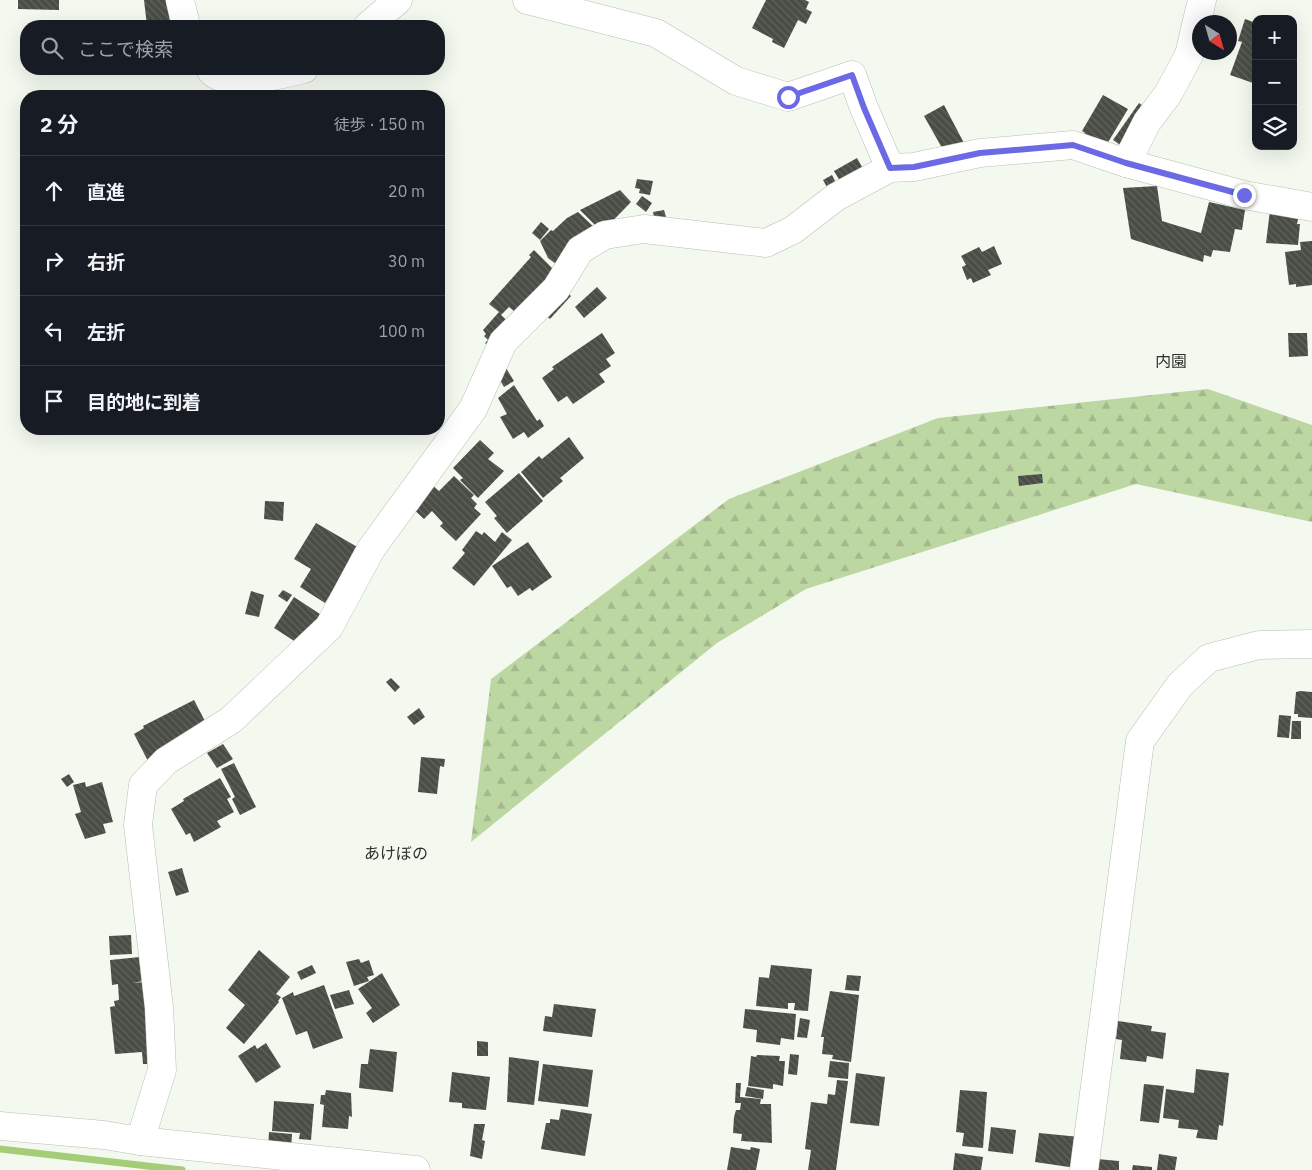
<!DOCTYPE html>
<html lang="ja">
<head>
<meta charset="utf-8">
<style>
	:root { --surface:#171b24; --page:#242831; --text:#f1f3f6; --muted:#9ea1a6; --line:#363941 }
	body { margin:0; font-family:"IBM Plex Sans","Noto Sans JP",sans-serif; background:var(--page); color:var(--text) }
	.controls { position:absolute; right:15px; top:15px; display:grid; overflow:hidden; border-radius:10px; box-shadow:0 5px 20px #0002 }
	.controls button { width:45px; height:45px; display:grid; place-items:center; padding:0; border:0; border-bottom:1px solid var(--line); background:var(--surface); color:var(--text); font:25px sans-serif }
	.compass { position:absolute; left:1192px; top:15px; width:45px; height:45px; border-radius:50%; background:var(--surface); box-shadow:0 5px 20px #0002; rotate:143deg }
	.stop { position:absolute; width:15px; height:15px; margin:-11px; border:4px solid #6b6ae4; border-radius:50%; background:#fff }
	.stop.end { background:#6b6ae4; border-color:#fff; box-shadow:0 1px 5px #0008 }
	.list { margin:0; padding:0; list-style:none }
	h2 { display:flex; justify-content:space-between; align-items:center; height:65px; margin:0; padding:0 20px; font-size:21px }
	h2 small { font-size:16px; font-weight:400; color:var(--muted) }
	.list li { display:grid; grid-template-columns:32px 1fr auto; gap:15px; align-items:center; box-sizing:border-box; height:70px; padding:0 20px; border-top:1px solid var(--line) }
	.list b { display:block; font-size:19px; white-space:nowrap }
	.list em { font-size:16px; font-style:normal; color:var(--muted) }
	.icon { flex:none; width:28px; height:28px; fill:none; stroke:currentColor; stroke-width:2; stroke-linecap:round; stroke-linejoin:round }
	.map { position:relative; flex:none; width:1312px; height:1170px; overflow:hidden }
	.search { position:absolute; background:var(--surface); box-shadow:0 5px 20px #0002; left:20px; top:20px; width:425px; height:55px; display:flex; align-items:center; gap:12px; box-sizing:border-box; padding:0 18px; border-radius:20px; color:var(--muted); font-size:19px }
	.panel { position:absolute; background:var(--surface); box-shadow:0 5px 20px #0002; left:20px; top:90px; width:425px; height:345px; border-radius:20px }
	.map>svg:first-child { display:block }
	.forest { fill:url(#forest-firs) }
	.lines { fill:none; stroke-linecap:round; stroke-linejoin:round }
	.stream { stroke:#a5cd78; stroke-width:7 }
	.building { fill:url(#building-back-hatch) }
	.minor-casing { stroke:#b9beb5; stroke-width:29 }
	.minor { stroke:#fff; stroke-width:28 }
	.route { stroke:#6b6ae4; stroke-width:6 }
	.labels { text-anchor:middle; stroke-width:5; stroke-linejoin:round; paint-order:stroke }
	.neighbourhood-label { font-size:16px; fill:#2f302d; stroke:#f4f9f0 }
</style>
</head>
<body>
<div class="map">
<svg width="1312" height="1170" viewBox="0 0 1312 1170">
	<defs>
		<pattern id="forest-firs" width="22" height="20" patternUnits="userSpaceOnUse" patternTransform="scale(1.25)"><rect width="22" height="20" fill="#bdd7a3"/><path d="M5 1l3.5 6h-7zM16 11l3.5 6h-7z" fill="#a3b98d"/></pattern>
		<pattern id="building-back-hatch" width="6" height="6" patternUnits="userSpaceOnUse" patternTransform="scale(1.25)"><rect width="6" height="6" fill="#494d46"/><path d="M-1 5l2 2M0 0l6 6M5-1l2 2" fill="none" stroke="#61645e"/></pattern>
	</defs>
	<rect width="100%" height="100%" fill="#f4f9f0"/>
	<!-- forest -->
	<polygon class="forest" points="1208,389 1312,425 1312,522 1136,484 806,589 717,643 471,842 491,679 729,499 938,418"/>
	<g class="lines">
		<!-- stream -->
		<polyline class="stream" points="0,1149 182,1170"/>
	</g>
	<!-- building -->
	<g class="building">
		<polygon points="18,0 59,0 59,10 18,9"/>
		<polygon points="144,0 172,0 177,26 147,26"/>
		<polygon points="766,0 805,0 809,2 806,9 812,12 806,24 798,20 784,48 772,42 773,39 752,28"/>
		<polygon points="1245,19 1256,23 1256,84 1230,75 1242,42 1238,41"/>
		<polygon points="1103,95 1128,109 1101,154 1080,142 1085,133 1082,131"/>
		<polygon points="1139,103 1149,110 1123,147 1113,140"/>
		<polygon points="944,105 965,145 946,155 924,116"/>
		<polygon points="857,158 866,174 843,186 834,171"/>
		<polygon points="832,175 840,191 832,196 823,180"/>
		<polygon points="637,179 653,181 650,195 639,193 640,189 635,188"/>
		<polygon points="1157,186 1162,221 1201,233 1209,202 1245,210 1242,230 1235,229 1230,252 1213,250 1211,257 1204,255 1203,262 1131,239 1123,188"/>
		<polygon points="620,190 631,202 602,232 580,210"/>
		<polygon points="642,196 652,203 646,212 636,204"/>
		<polygon points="664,210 667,220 655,222 653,212"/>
		<polygon points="1270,210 1298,219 1297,224 1300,224 1298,245 1266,243"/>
		<polygon points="578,212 596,229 556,264 548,258 540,241 551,230 553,231 567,218"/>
		<polygon points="541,222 549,229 540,240 532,233"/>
		<polygon points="1312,241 1312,285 1296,287 1296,284 1289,285 1285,252 1301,250 1300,242"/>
		<polygon points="994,246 1002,264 988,270 991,275 973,283 971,278 967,280 962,267 966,265 961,256 979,247 982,252"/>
		<polygon points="534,250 559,275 521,317 509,307 501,315 513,326 492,349 485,343 488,340 484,336 486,334 483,330 499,312 489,304 531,257 529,255"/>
		<polygon points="597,287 607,298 584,318 575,307"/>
		<polygon points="564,290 571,296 550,319 543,313"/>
		<polygon points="602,333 615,353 606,359 611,366 599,374 605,382 573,404 567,396 558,402 542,378 554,369 552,367"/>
		<polygon points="1288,333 1307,333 1308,356 1289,357"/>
		<polygon points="506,368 514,381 504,387 497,375"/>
		<polygon points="514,385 537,421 540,419 544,426 528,438 524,432 513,439 500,417 507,414 498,398"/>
		<polygon points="569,437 584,458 560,478 563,481 543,498 521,472 539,456 542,459"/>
		<polygon points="480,440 494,453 488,459 504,471 478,498 460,480 463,478 453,468"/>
		<polygon points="519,473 543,501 507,533 494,518 497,516 485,502"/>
		<polygon points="1042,474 1043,483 1019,486 1018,476"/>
		<polygon points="454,476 474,495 471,498 477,504 474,508 481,514 456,541 440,526 443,523 432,511 424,519 409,505 430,483 439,491"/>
		<polygon points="265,501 284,502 283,521 264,519"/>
		<polygon points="316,523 359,548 325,603 300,587 311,569 294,559"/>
		<polygon points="476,531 482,535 484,532 495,542 502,532 512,540 474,586 452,568 465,553 462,550"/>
		<polygon points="528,542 552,577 532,591 530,588 518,596 511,586 507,588 492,566"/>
		<polygon points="283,590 292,595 287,602 278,596"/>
		<polygon points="251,591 264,595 259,617 245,614"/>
		<polygon points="294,597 323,616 302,646 274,628"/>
		<polygon points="391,678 400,687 395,692 386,682"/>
		<polygon points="1300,691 1312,692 1312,718 1298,717 1298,714 1294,714 1296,692"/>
		<polygon points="194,700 207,725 148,761 134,734 144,728 143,726"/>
		<polygon points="419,708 425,717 414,725 407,717"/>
		<polygon points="1279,715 1291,716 1289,738 1277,737"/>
		<polygon points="1292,721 1301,721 1301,739 1291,739"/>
		<polygon points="223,744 233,759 217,768 207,753"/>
		<polygon points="421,757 445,759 444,767 440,766 437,794 418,792"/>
		<polygon points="234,763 256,807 240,815 232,799 235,797 221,769"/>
		<polygon points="69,774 74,782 67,787 61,779"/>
		<polygon points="220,778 231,797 227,799 234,812 217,821 221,827 194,842 190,833 186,835 171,809 184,801 183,799"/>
		<polygon points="85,782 86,787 102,782 113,822 103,824 106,833 85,839 75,814 81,812 73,785"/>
		<polygon points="182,868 189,892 176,896 168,872"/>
		<polygon points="131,935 132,954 110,955 109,936"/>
		<polygon points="259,950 290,977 276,994 281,997 278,1001 279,1002 244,1044 226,1028 245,1005 228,990"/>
		<polygon points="140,957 143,981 133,983 144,982 152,1064 143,1064 142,1052 115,1054 110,1007 115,1006 114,1001 119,1000 118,984 112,985 110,960"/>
		<polygon points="359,959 361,963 369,960 374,975 367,977 369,981 354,986 346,962"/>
		<polygon points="312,965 316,973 301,980 297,972"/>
		<polygon points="771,965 812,969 808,1011 794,1010 795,1003 788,1003 788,1009 756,1006 759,977 769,978"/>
		<polygon points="382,973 400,1005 373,1023 366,1013 372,1008 358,989"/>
		<polygon points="847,975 861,976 859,991 845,990"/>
		<polygon points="324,985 343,1038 313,1049 307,1031 296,1035 282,998 293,992 294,996"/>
		<polygon points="349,990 354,1004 335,1009 330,995"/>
		<polygon points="830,991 859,995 851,1062 832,1059 833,1055 822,1054 824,1037 821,1037"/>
		<polygon points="554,1004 596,1009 592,1037 543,1031 545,1016 552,1017"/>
		<polygon points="745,1009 796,1014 794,1040 781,1038 780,1045 756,1042 757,1030 743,1028"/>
		<polygon points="800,1018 810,1020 807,1038 797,1037"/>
		<polygon points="1118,1021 1152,1026 1151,1031 1166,1033 1163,1059 1147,1056 1146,1062 1120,1059 1122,1040 1116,1039"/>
		<polygon points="477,1041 488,1042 488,1056 477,1056"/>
		<polygon points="266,1043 281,1067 256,1083 238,1056 255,1045 257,1049"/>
		<polygon points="370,1049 397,1052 393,1092 359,1088 361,1064 368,1064"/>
		<polygon points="790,1054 799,1055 797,1075 788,1074"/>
		<polygon points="757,1055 780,1056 779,1061 785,1061 783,1086 773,1084 773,1089 748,1086 751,1056 756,1057"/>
		<polygon points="509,1057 539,1061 534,1105 507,1102"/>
		<polygon points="830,1061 849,1063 848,1079 828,1077"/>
		<polygon points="543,1064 593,1070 588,1107 538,1101"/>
		<polygon points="1196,1069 1229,1073 1223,1126 1219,1125 1217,1140 1196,1138 1198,1130 1178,1128 1179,1120 1163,1118 1166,1089 1194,1093"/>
		<polygon points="452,1072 490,1077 486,1110 462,1108 462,1103 449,1102"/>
		<polygon points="856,1073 885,1077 879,1126 850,1123"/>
		<polygon points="837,1080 848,1081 836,1170 808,1170 811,1150 805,1149 811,1102 827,1104 828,1094 835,1095"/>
		<polygon points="736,1083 741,1083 740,1097 761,1099 760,1104 771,1104 772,1143 741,1141 742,1134 733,1133 734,1117 736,1110 740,1110 741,1103 735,1103"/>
		<polygon points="1144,1084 1164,1086 1159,1123 1140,1121"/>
		<polygon points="747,1087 764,1090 763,1099 745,1096"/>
		<polygon points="326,1090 351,1093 352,1117 349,1116 348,1129 322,1127 324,1105 320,1104 321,1095 325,1095"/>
		<polygon points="960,1090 987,1092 983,1148 962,1146 964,1133 956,1132"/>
		<polygon points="274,1101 314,1104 311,1140 299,1139 300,1133 272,1131"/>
		<polygon points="561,1109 592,1114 585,1156 541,1149 546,1123 550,1123 550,1119 559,1120"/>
		<polygon points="474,1124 485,1124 482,1140 485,1141 482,1159 470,1156"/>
		<polygon points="991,1127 1016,1130 1013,1154 988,1151"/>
		<polygon points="269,1132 292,1134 291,1150 268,1148"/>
		<polygon points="1039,1133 1080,1137 1076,1168 1035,1162"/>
		<polygon points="731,1147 750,1150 751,1147 760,1149 756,1170 727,1170"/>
		<polygon points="955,1153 983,1157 981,1170 953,1170"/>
		<polygon points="1159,1154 1177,1157 1175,1170 1157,1170"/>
		<polygon points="1097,1159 1119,1161 1119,1170 1096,1170"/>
		<polygon points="1133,1165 1152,1167 1152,1170 1132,1170"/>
	</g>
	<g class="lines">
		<!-- minor casing -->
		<g class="minor-casing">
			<g id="minor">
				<polyline points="180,0 186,26"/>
				<polyline points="527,0 656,33 736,81 788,97 852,75 864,108 890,168"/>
				<polyline points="368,26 398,0"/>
				<path d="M210,69c12,21 74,5 94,0"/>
				<polyline points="1126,163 1147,122 1168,94 1189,55 1202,0"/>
				<polyline points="0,1126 104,1135 140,1141 416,1170"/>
				<polyline points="140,1141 162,1070 159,1007 138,825 143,785 166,761 231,720 329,627 371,549 473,409 503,342 556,289 580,250 605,235 644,229 766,243 793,230 836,197 890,168 914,167 980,153 1073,145 1126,163 1244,195 1312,207"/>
				<polyline points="1084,1170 1140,741 1180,685 1209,658 1259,645 1312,644"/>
			</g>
		</g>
		<!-- minor -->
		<use href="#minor" class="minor"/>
	</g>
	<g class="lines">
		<!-- route -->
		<polyline class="route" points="788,97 852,75 864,108 890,168 914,167 980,153 1073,145 1126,163 1244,195"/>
	</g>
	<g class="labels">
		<!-- neighbourhood labels -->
		<g class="neighbourhood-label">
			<text x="1171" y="367">内園</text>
			<text x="396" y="859">あけぼの</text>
		</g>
	</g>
</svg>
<div class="controls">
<button>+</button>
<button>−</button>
<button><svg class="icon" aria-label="layers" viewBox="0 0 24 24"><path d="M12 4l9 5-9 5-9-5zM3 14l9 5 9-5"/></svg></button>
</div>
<svg class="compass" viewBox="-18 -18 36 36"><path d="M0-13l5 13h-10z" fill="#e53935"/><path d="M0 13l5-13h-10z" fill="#9ea1a6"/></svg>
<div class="stop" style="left:788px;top:97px"></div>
<div class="stop end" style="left:1244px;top:195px"></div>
<div class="search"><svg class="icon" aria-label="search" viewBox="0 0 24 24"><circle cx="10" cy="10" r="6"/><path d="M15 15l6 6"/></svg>ここで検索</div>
<section class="panel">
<h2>2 分<small>徒歩 · 150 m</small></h2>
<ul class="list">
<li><svg class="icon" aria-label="ahead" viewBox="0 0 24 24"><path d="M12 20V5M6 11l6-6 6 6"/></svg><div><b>直進</b></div><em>20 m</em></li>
<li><svg class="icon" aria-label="right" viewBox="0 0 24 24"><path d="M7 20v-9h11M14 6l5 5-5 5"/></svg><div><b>右折</b></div><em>30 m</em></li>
<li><svg class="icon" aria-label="left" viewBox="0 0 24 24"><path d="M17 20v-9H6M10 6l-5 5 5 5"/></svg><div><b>左折</b></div><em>100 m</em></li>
<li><svg class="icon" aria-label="arrive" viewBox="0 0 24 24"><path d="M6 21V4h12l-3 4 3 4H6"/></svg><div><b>目的地に到着</b></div></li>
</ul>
</section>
</div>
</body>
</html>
